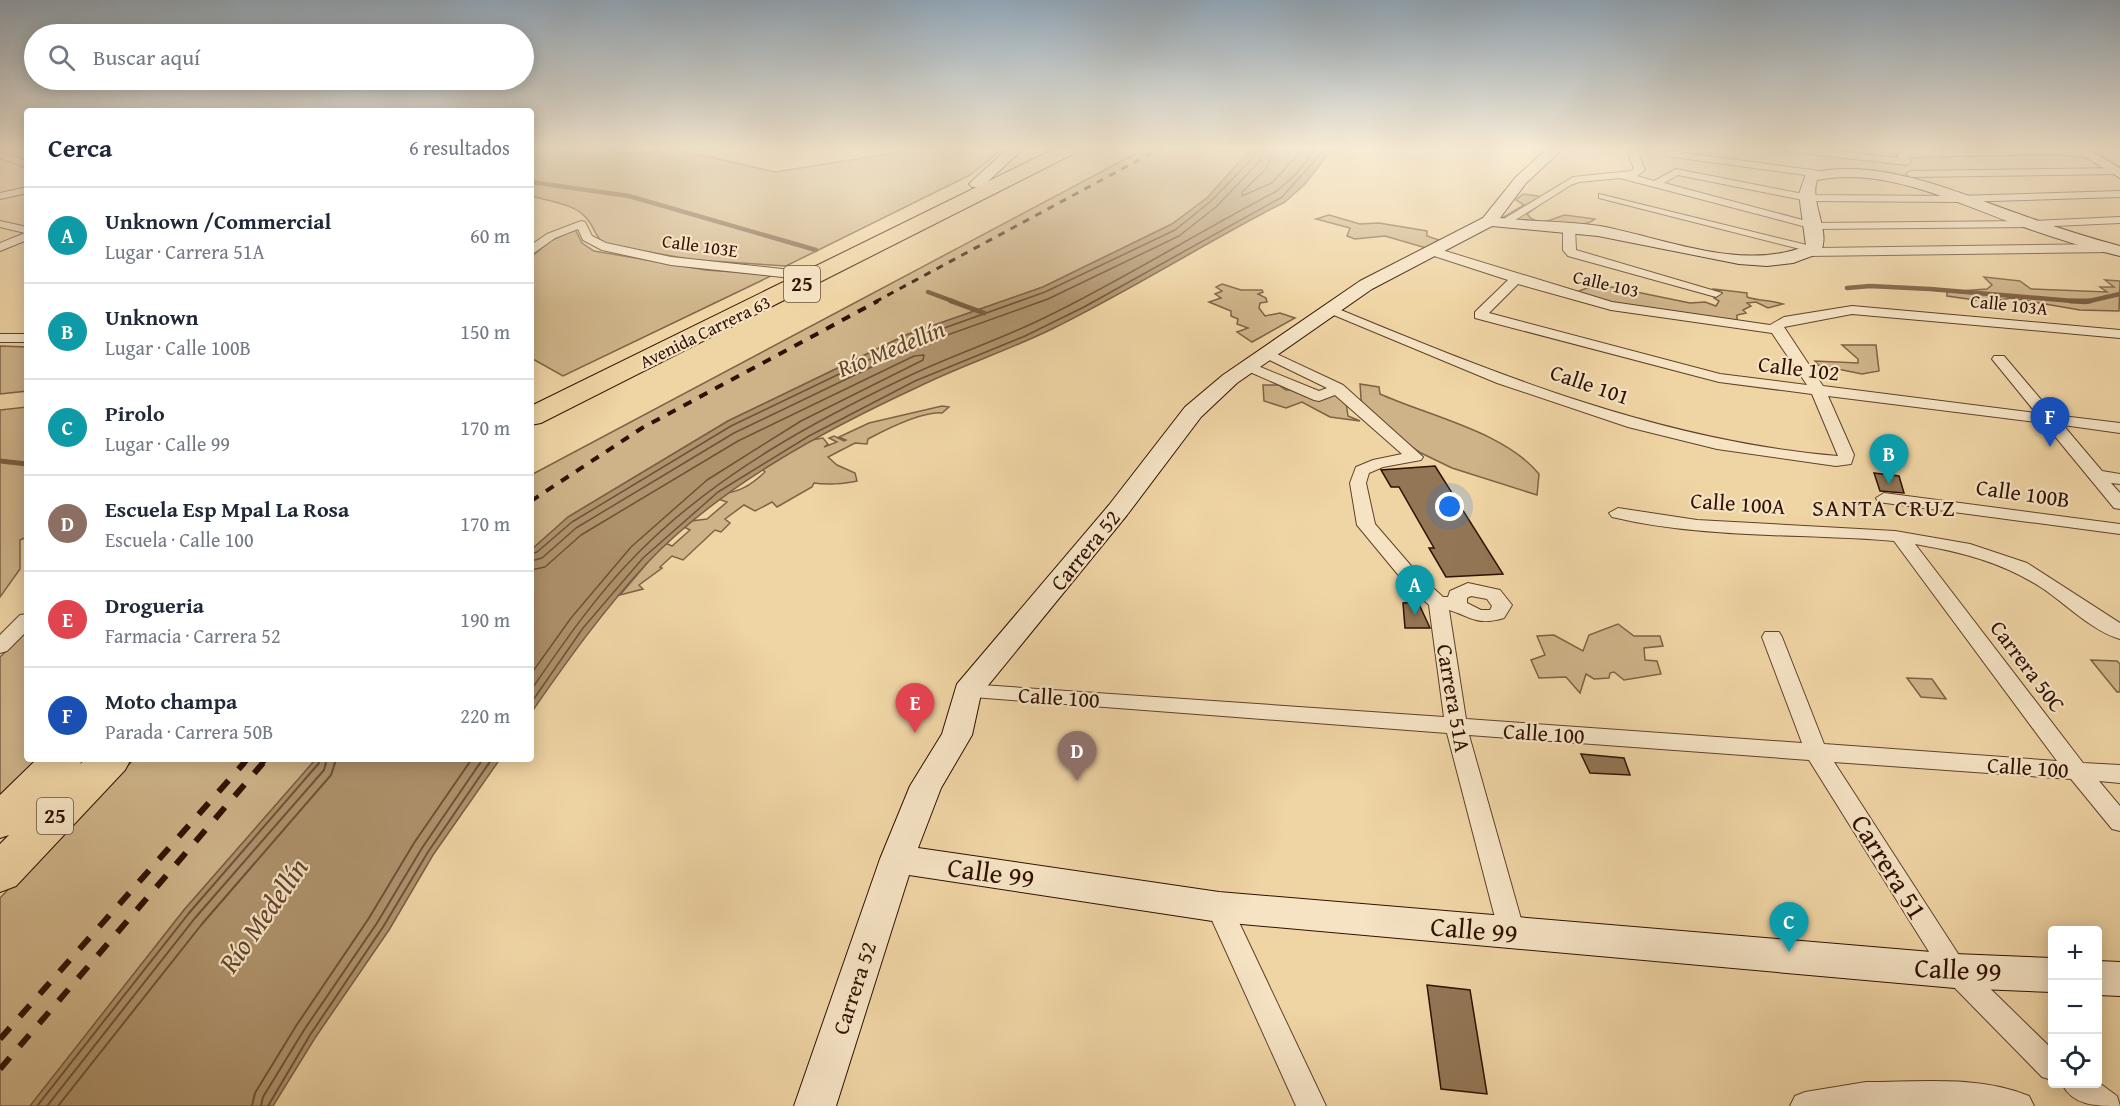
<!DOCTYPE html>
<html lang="es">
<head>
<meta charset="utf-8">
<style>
	:root { --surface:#fff; --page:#f6f6f7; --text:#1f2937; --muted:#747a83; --line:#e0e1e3; --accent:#8f2418 }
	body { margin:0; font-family:"Gentium Book Plus",serif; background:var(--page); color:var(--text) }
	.controls { position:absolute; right:18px; bottom:18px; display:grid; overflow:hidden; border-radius:6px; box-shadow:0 3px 15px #0003 }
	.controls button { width:54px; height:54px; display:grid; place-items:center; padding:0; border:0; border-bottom:2px solid var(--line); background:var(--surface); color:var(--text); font:30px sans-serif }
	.you { position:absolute; left:1450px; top:507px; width:21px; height:21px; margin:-15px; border:4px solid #fff; border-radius:50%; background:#1a73e8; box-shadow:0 0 0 9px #1a73e833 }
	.badge { display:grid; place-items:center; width:39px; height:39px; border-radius:50%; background:var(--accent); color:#fff; font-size:20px; font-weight:700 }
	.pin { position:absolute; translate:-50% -50px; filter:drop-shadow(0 2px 3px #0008) }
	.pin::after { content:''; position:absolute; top:32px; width:21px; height:18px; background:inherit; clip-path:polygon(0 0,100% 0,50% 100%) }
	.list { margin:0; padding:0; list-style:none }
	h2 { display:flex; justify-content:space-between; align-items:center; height:78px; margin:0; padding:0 24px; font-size:26px }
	h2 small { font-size:20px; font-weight:400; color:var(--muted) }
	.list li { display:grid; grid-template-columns:39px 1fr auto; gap:18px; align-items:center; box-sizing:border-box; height:96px; padding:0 24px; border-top:2px solid var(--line) }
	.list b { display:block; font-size:22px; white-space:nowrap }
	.list p { margin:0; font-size:20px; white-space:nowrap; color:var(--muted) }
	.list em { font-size:20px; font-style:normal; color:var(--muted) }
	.icon { flex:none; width:33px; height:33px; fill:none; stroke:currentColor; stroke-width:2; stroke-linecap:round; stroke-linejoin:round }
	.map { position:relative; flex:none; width:2120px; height:1106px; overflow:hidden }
	.search { position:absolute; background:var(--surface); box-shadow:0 3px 15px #0003; left:24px; top:24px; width:510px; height:66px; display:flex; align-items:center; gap:15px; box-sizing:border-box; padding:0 21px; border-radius:33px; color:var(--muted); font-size:22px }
	.panel { position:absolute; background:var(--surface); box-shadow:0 3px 15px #0003; left:24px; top:108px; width:510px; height:654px; border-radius:6px }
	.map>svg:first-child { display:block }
	.green { fill:#ceb388; stroke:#7e6244; stroke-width:1.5 }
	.water { fill:#ae926c; stroke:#7b5e41; stroke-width:1.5 }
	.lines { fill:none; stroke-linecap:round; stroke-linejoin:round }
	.shore-far1 { stroke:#6e5236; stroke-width:1.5 }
	.shore { stroke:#6e5236; stroke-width:2 }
	.stream-far1 { stroke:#7b5e41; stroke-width:4.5 }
	.stream { stroke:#7b5e41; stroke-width:5 }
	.building { fill:#937655; stroke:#2f1100; stroke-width:1.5 }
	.street-casing { stroke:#5f4229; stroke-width:2 }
	.secondary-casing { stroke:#2f1100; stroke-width:2 }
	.highway-casing { stroke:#2f1100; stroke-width:2 }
	.street { fill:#f5e3c4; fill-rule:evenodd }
	.secondary { fill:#f5e3c4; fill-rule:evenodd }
	.highway { fill:#efd4a4; fill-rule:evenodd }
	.rail-far3 { stroke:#2f1100; stroke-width:3; stroke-dasharray:7 7; stroke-linecap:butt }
	.rail-far2 { stroke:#2f1100; stroke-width:4; stroke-dasharray:9 9; stroke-linecap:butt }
	.rail-far1 { stroke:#2f1100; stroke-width:4.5; stroke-dasharray:11 11; stroke-linecap:butt }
	.rail { stroke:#2f1100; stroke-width:6; stroke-dasharray:15 15; stroke-linecap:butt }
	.labels { text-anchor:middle; stroke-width:4.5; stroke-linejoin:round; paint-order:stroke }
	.far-street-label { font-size:18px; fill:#2f1100; stroke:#f5e3c4 }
	.shield { fill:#f5e3c4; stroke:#6a503b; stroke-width:1.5 }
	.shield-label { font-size:21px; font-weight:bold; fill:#2f1100 }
	.street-label { font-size:22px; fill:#2f1100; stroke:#f5e3c4 }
	.water-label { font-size:24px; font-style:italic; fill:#62452b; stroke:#f5e3c4 }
	.neighbourhood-label { font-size:24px; letter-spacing:1.5px; fill:#2f1100; stroke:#f5e3c4 }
	.near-street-label { font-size:27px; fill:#2f1100; stroke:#f5e3c4 }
	.near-water-label { font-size:28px; font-style:italic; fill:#62452b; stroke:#f5e3c4 }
</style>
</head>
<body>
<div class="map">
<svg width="2120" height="1106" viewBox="0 0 2120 1106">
	<rect width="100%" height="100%" fill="#efd4a4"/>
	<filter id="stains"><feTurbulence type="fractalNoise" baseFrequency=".00333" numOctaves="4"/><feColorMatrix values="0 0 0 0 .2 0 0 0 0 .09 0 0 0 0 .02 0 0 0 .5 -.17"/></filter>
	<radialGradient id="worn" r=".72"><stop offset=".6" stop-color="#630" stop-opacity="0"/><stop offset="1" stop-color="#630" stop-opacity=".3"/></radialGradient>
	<!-- green -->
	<g class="green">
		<path d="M531,148h139l105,24 126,-20 4,-4h99l-34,27 -184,91 -92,-6 -89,-16c-10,-7 -10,-15 -17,-24 -11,-16 -39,-19 -57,-24z"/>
		<polygon points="1146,148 1252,148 1207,198 1172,224 1043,287 906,335 728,421 568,517 531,550 531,475"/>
		<path d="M1523,194l15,2 7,5 -18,13c11,15 26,4 38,1l30,4c-16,13 -73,5 -93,-1l22,-13 -8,-5z"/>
		<polygon points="1329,215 1360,224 1379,223 1427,231 1427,236 1439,240 1426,248 1385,236 1355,239 1347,236 1350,228 1316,219"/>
		<polygon points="575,229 582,243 594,251 706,270 773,275 563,376 531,358 531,257 550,241"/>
		<polygon points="1984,277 2020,281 2031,289 2107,292 2100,287 2114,287 2105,280 2120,281 2119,311 2080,310 2011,298 1990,302 1947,296 1947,292 1987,289 1992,285"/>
		<polygon points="1222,284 1241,290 1262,290 1263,292 1258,294 1266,298 1267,302 1260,303 1259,308 1265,316 1280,313 1295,318 1252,342 1237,332 1248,328 1237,324 1238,319 1231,316 1231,311 1209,302 1221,298 1215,294 1222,291 1216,287"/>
		<path d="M1612,287l78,16 15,-1 11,4 3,-5 -5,-3 6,-4 -6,-5 33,4v4c11,4 24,3 36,7l-15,4 -12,-6 -9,1 4,3 -8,4 3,3 -9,2v6l-131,-15 -32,-13 13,-5z"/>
		<polygon points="1842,345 1876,345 1879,371 1862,374 1818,365 1815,361 1858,363 1858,359"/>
		<polygon points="0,346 27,347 27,391 0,394"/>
		<polygon points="1329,382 1345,396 1348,416 1360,421 1330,417 1302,402 1286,408 1264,401 1263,385 1279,385 1286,390 1305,389 1324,396"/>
		<path d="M1360,384l19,3 1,7c49,22 125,38 159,80l-2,21 -85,-27 -31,-15 -59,-40z"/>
		<path d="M942,406l7,1 -7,6c-20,-2 -55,16 -74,26l-1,5 -12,-1 -27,14 9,8 18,8 2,8c-12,3 -31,4 -43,2l-2,4 -35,20 -5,-5 -17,9 -11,-6 -19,14 5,4 -9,9 -6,-2 -32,30 -11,-4 -12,11 2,1 -23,17 4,4 -23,6 28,-33 13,-21 11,5 18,-16 -8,-4 9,-5 16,-2 20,-17 -12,-4 5,-5c18,1 32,-9 45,-21l-4,-4 34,-25 28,-5 5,6 -4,3 13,-5 -8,-4 5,-2 10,5 2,-1 -7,-3 30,-14z"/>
		<polygon points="27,407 27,537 20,540 20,569 0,597 0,410"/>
		<polygon points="1618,624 1634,636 1660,636 1663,646 1644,648 1645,660 1657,661 1661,674 1624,680 1614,672 1610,673 1609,678 1594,679 1586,674 1580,693 1566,677 1539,678 1531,660 1545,655 1537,636 1554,635 1583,651 1589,635"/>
		<polygon points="27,631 27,759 46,759 0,804 0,657"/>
		<polygon points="2091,660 2117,661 2120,664 2120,692 2117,692"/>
		<polygon points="1907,678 1932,679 1946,699 1921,697"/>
		<polygon points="134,759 316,759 184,910 30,1106 0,1106 0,898"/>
	</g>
	<!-- water -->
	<g class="water">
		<path d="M1252,148h81l-28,36 -20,18c-79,40 -153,88 -233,127 -43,21 -89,36 -132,57 -97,45 -198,99 -272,176 -44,47 -81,99 -117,151v-163l37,-33 160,-96 178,-86 137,-48 129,-63 35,-26z"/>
		<polygon points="316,759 500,759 433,855 389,930 315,1038 273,1106 30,1106 184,910"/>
	</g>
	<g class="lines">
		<!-- shore-far1 -->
		<g class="shore-far1">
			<polyline points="1273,148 1267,168 1242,192 1242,196 1272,183 1304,148"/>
			<polyline points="531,554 537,552 572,522 731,426 908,341 1045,292 1175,230 1210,202 1253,158 1257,148"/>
			<polyline points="531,561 542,558 576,528 734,433 911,348 1048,299 1179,236 1216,207 1259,162 1264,148"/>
			<polyline points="531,570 545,567 581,535 738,441 914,356 924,355 923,360 801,421 707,480 631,547 571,618 531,674"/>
			<path d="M531,690c33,-48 66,-96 107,-137 78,-79 176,-132 275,-179 43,-20 88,-35 131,-56 79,-38 154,-86 233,-127l18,-16 21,-27"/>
			<polyline points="531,703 583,628 643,558 718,492 809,436 915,381 1025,336 1084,307 1282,197 1326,148"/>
			<polyline points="318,765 320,759"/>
			<polyline points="325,765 327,759"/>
			<polyline points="334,765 336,759"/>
			<polyline points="468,765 472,759"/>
			<polyline points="479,765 483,759"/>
			<polyline points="488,765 492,759"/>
		</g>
		<!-- shore -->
		<g class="shore">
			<polyline points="37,1106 189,913 319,763"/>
			<polyline points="47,1106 195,918 324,770 326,763"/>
			<polyline points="58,1106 202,924 331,775 335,763"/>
			<polyline points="252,1106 255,1093 296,1026 369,918 414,843 469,763"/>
			<polyline points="261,1106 263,1097 304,1030 377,923 422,848 480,763"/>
			<polyline points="268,1106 310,1035 383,927 428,852 489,763"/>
		</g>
		<!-- stream-far1 -->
		<g class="stream-far1">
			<polyline points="531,182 629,196 816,250"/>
			<polyline points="1847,288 1870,286 1930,289 2085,302 2120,294"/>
			<polyline points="928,292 955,302"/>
		</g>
		<!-- stream -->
		<g class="stream">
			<polyline points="951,301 984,313"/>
			<polyline points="2071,301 2090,301"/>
			<polyline points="0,461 27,464"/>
		</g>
	</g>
	<!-- building -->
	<g class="building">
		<polygon points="1435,466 1503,574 1446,577 1429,548 1434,548 1399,487 1391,487 1381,470"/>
		<polygon points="1874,473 1899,476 1904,493 1880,491"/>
		<polygon points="1418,602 1430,628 1405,628 1403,603"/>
		<polygon points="1581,754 1624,758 1630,775 1590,773"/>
		<polygon points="1427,985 1470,990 1487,1094 1441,1089"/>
	</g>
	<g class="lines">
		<!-- street casing -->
		<g class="street-casing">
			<g id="street">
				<polygon points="1626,148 1636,148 1645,170 1637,176 1654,181 1676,169 1808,195 1957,196 2120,191 2120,197 1957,202 1808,201 1678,175 1664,183 1814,223 2031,221 2120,217 2120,223 2031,227 1814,229 1620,178 1579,182 1571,185 1507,225 1497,223 1573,177 1631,171 1634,169"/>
				<path d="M1781,148h32l86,10 -2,-4 5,-3c30,-1 170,-10 187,3l-5,3 -30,-3 -145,3 2,5 -5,3 -120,-14z"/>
				<polygon points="1670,151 1820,171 1825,174 1820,177 1666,156 1666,152"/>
				<polygon points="0,152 27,161 27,168 0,158"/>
				<polygon points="2120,168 2120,174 1911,177 1906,174 1911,171"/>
				<polygon points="27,187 27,193 0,199 0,193"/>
				<polygon points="1599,194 1819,248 2110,244 2116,248 2110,252 1809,256 1805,255 1804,250 1599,198"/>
				<polygon points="0,221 27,227 27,240 0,251 0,243 25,233 0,227"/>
				<polygon points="581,221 585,222 592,236 606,243 671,257 791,270 797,274 791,278 671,265 602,250 583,240 578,229 555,238 531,255 531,245 547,234"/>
				<polygon points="1569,225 1575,228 1576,250 1722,293 1716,297 1568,256 1563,250 1563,228"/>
				<path d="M1432,247l180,55 158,23 14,-8 68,-11 268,24v8l-268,-24 -68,13 39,59 213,27 -44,-54 2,-3h10l50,59 66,8v10l-57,-8 39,46 18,3v10l-9,-1 9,10v16l-6,-1 -70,-85 -216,-27 26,59 -3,9 -15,2 -119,-17 -89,-22 -131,-44 -173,-72 7,-4 5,1c162,67 325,133 502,148l-26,-62 -93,-12 -244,-64v-6l33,-32 -80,-26v-6zM1518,284l93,26 161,23 35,52 -87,-11 -231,-61z"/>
				<rect x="0" y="334" width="27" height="8"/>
				<path d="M1266,349l77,36 80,72 -2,3 -38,7 -14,6 -3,10 9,41 44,51 24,22h5l2,-6 18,-8 32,7 12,15 -8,13c-28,8 -32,-1 -55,-8l17,109 336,24 -40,-106 3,-5h14l3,5 42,107 233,17 -163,-220c-94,-8 -190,-2 -282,-24l-3,-4 9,-5 79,12 198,11 75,13 57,19 93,60v16c-28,-8 -54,-35 -78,-51 -40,-26 -81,-36 -127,-44l168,219 37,2v18l-21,-2 21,25v25l-8,-2 -41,-50 -237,-17 130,201 88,86v31l-10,-3 -96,-98 -137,-219 -340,-25 56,198 -4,8 -9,3 -9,-3 -4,-8 -52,-200 -487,-37 -3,-5 3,-5 7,-2 477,33 -15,-112 -24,-22 -48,-58 -7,-42 6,-16 17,-7 29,-6 -67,-59 -16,6 -5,-1 -71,-31 -2,-3 7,-4 71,29 8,-3 -66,-32 -2,-3zM1471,596l16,3 5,7 -2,4h-9l-14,-7v-5z"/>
				<polygon points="1884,493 2120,524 2120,534 1878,502 1876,498"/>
				<polygon points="27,614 27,631 7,651 0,653 0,635 20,615"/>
				<polygon points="1219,896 1228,899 1326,1106 1296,1106 1206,907 1210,899"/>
				<path d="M1866,1082c54,0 113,-7 163,14l5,10h-244l5,-10 10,-4z"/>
				<path d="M2098,1082l19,14 3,10c-24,0 -47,0 -58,-22z"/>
			</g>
		</g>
		<!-- secondary casing -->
		<g class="secondary-casing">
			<g id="secondary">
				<polygon points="1008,148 1024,148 982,187 972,187 969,184 972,181"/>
				<path d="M1548,148h16l-38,35 -26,35c33,4 67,3 100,8 64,12 142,46 206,20l-7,-52 7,-20c71,-18 147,17 213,40 33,12 67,23 101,32v10c-34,-8 -69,-19 -102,-31 -61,-22 -134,-59 -201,-45 -8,23 15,52 3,73l-27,10 -26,3 -28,-2 -141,-28 -106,-10 -120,63 -135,94 -36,34 -74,98 -146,179 -9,41 -31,53 -23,60 301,44 736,62 97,4v34l-97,-4 -736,-66 -310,-47 -73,231h-42l86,-247 30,-73 32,-52 15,-50 152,-179 76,-98 38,-32 137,-94 123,-63 33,-41z"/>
				<polygon points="2070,148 2087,148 2120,168 2120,178"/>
				<polygon points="2098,961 2120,962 2120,996 2098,995"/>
			</g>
		</g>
		<!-- highway casing -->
		<g class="highway-casing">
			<g id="highway">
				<polygon points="1056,148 1080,148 1077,152 541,423 531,425 531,406"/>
				<polygon points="37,759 83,759 80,764 86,759 131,759 125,770 16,886 0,892 0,844 9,835 0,838 0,795"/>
			</g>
		</g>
		<!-- street -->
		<use href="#street" class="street"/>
		<!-- secondary -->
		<use href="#secondary" class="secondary"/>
		<!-- highway -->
		<use href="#highway" class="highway"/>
		<!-- rail-far3 -->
		<polyline class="rail-far3" points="875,302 1161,148"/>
		<!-- rail-far2 -->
		<polyline class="rail-far2" points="531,501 642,428 878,301"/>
		<!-- rail-far1 -->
		<g class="rail-far1">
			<polyline points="243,765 248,759"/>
			<polyline points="261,765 266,759"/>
		</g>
		<!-- rail -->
		<g class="rail">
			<polyline points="0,1039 244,763"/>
			<polyline points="0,1069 263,763"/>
		</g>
	</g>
	<!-- sky -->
	<linearGradient id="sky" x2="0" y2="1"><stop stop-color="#91a6b6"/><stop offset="0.49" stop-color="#f8ecd6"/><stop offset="1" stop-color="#f8ecd6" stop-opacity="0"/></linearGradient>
	<rect width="2120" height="303" fill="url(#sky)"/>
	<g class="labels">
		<!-- far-street labels -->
		<g class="far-street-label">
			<text transform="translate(700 246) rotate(8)" y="6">Calle 103E</text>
			<text transform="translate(1606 284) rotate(13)" y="6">Calle 103</text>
			<text transform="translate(2009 305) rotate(6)" y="6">Calle 103A</text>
			<text transform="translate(705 332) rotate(-26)" y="6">Avenida Carrera 63</text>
		</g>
		<!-- shield labels -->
		<g class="shield">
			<rect x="784" y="266" width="36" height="36" rx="4.5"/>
			<rect x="37" y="798" width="36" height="36" rx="4.5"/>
		</g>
		<g class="shield-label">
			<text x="802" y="291">25</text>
			<text x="55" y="823">25</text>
		</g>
		<!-- street labels -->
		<g class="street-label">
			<text transform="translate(1799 368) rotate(7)" y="8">Calle 102</text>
			<text transform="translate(1590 384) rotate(19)" y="8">Calle 101</text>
			<text transform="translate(2023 493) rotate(8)" y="8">Calle 100B</text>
			<text transform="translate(1738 503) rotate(4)" y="8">Calle 100A</text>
			<text transform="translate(1085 550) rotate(-51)" y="8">Carrera 52</text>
			<text transform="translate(2028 666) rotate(53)" y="8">Carrera 50C</text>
			<text transform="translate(1059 697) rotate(4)" y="8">Calle 100</text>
			<text transform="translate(1454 698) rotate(80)" y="8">Carrera 51A</text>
			<text transform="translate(1544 733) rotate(4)" y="8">Calle 100</text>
			<text transform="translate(2028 767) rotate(4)" y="8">Calle 100</text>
			<text transform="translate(854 988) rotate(-72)" y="8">Carrera 52</text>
		</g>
		<!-- water labels -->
		<g class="water-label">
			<text transform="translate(891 349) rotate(-22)" y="8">Río Medellín</text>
		</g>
		<!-- neighbourhood labels -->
		<g class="neighbourhood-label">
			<text x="1884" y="516">SANTA CRUZ</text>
		</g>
		<!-- near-street labels -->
		<g class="near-street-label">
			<text transform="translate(1889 867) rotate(58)" y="9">Carrera 51</text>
			<text transform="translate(991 873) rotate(8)" y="9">Calle 99</text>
			<text transform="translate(1474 930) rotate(5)" y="9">Calle 99</text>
			<text transform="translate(1958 970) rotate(3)" y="9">Calle 99</text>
		</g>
		<!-- near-water labels -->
		<g class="near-water-label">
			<text transform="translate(263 915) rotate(-55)" y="10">Río Medellín</text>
		</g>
	</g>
	<rect width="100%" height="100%" filter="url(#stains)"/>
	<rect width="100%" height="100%" fill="url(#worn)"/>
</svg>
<div class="controls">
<button>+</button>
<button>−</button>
<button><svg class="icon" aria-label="locate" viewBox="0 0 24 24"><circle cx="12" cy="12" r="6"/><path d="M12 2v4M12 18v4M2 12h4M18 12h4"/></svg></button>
</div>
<div class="you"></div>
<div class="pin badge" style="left:1415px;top:615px;background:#0f9aa8">A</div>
<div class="pin badge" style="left:1889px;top:484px;background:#0f9aa8">B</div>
<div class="pin badge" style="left:1789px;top:952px;background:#0f9aa8">C</div>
<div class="pin badge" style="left:1077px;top:781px;background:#8d6e63">D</div>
<div class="pin badge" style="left:915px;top:733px;background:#e0444e">E</div>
<div class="pin badge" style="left:2050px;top:447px;background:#1a4fb4">F</div>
<div class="search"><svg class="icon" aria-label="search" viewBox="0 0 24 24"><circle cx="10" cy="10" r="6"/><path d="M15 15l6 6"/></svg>Buscar aquí</div>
<section class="panel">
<h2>Cerca<small>6 resultados</small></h2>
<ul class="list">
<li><span class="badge" style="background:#0f9aa8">A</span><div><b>Unknown /Commercial</b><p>Lugar · Carrera 51A</p></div><em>60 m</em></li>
<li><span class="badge" style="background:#0f9aa8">B</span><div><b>Unknown</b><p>Lugar · Calle 100B</p></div><em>150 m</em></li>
<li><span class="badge" style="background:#0f9aa8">C</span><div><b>Pirolo</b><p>Lugar · Calle 99</p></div><em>170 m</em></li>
<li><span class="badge" style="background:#8d6e63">D</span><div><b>Escuela Esp Mpal La Rosa</b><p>Escuela · Calle 100</p></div><em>170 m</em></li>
<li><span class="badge" style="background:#e0444e">E</span><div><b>Drogueria</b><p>Farmacia · Carrera 52</p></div><em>190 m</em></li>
<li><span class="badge" style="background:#1a4fb4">F</span><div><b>Moto champa</b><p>Parada · Carrera 50B</p></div><em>220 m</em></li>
</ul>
</section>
</div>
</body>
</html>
